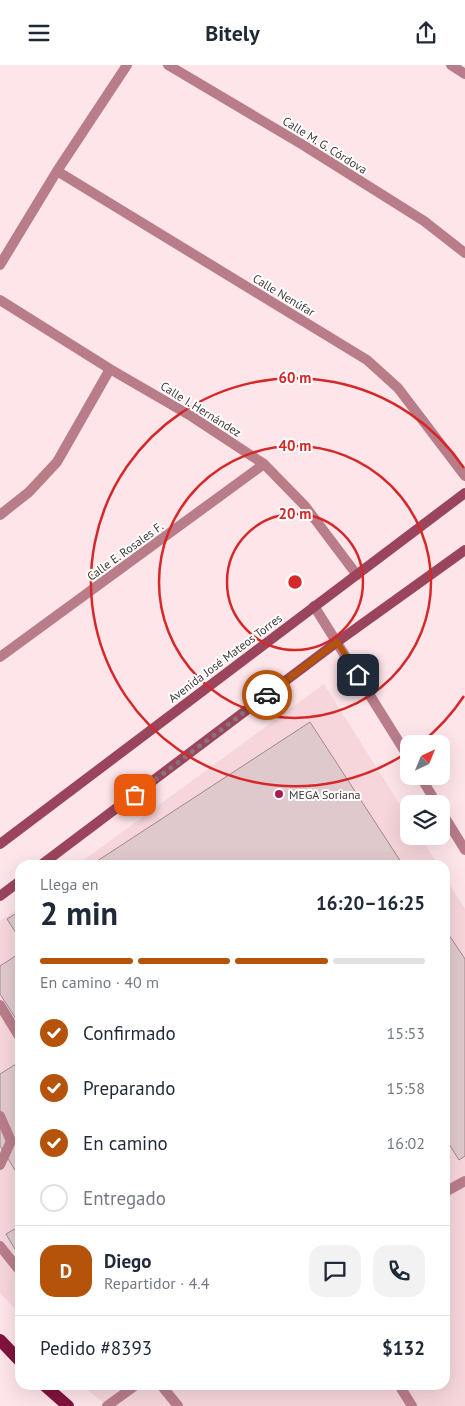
<!DOCTYPE html>
<html lang="es">
<meta charset="utf-8">
<style>
:root{--surface:#fff;--page:#f2f2f3;--text:#1f2937;--muted:#747a83;--line:#e0e1e3;--accent:#b45309}
body{margin:0;font-family:"PT Sans",sans-serif;background:var(--page);color:var(--text);height:100vh;display:flex;flex-direction:column;font-size:19px;white-space:nowrap}
*{box-sizing:border-box;margin:0}
p{font-size:16px;color:var(--muted)}
.icon{flex:none;width:28px;height:28px;fill:none;stroke:currentColor;stroke-width:2;stroke-linecap:round;stroke-linejoin:round}
.map{position:relative;flex:1;overflow:hidden}
.drawer{position:absolute;left:15px;top:795px;width:435px;height:530px;display:flex;flex-direction:column;background:var(--surface);border-radius:15px;box-shadow:0 5px 20px #0002}
.drawer>*{flex:none}
.needle{width:32px;rotate:43deg}
.tools{position:absolute;left:400px;top:670px;display:grid;gap:10px}
.tools a{display:grid;place-items:center;width:50px;height:50px;border-radius:10px;background:var(--surface);box-shadow:0 5px 20px #0002;font-size:25px}
.pin{position:absolute;display:grid;place-items:center;width:42px;height:42px;color:#fff;margin:-21px;border-radius:10px;box-shadow:0 2px 8px #0006}
.courier{position:absolute;display:grid;place-items:center;width:50px;height:50px;margin:-25px;border:4px solid #b45309;border-radius:50%;background:#fff;color:#222;box-shadow:0 1px 6px #0007}
.headline em{font-style:normal;font-weight:800}
.headline div{display:flex;flex-direction:column-reverse}
.headline{display:flex;align-items:center;justify-content:space-between;height:85px;padding:0 25px}
h1{font-size:32px;font-weight:800;line-height:38px}
.bar{display:grid;grid-template-columns:repeat(4,1fr);gap:8px 5px;align-content:center;height:60px;padding:0 25px}
.bar i{height:6px;border-radius:4px;background:var(--line)}
.bar .active{background:var(--accent)}
.bar p{grid-column:span 4}
.line{display:flex;align-items:center;gap:12px;padding:0 25px;border-top:1px solid var(--line)}
.line div{flex:1}
.round{display:grid;place-items:center;flex:none;width:52px;height:52px;border-radius:15px;background:var(--page)}
ol{padding:0 25px;list-style:none}
li{display:flex;align-items:center;gap:15px;height:55px}
li p{margin-inline-start:auto}
li .icon{padding:5px;border-radius:50%;background:var(--accent);color:#fff;stroke-width:4}
li:last-child{color:var(--muted)}
li i{width:28px;height:28px;border:2px solid var(--line);border-radius:50%}
header{display:flex;justify-content:space-between;align-items:center;height:65px;padding:0 25px;background:var(--surface);font-size:22px;font-weight:800}
.map>svg:first-child{display:block}
.built{fill:#f6d6db}
.building{fill:#e0c9cd;stroke:#9f898d}
.lines{fill:none;stroke-linecap:round;stroke-linejoin:round}
.lane{stroke:#b97d8a;stroke-width:10}
.street{stroke:#b97d8a;stroke-width:10}
.secondary{stroke:#9a455c;stroke-width:10}
.primary{stroke:#80133c;stroke-width:12}
.done{stroke:#847678;stroke-width:5;stroke-dasharray:0 9}
.route{stroke:#b45309;stroke-width:6}
.ring{fill:none;stroke:#d62828;stroke-width:2.5}
.poi-dot{fill:#ab1a52;stroke:#fff;stroke-width:2}
.labels{text-anchor:middle;dominant-baseline:central;stroke-width:4;stroke-linejoin:round;paint-order:stroke}
.street-label{font-size:12px;fill:#433a3b;stroke:#fff}
.poi-label{font-size:12px;fill:#433a3b;stroke:#fff;text-anchor:start}
.centre{fill:#d62828;stroke:#fff;stroke-width:2.5}
.ring-label{font-size:15px;text-anchor:middle;font-weight:bold;fill:#d62828;stroke:#fff;stroke-width:4;stroke-linejoin:round;paint-order:stroke}
</style>
<header><svg class="icon" aria-label="menu" viewBox="0 0 24 24"><path d="M4 6h16M4 12h16M4 18h16"/></svg>Bitely<svg class="icon" aria-label="share" viewBox="0 0 24 24"><path d="M12 15V3M7 8l5-5 5 5M5 13v7h14v-7"/></svg></header>
<div class="map">
<svg width="465" height="1341" viewBox="0 0 465 1341">
<rect width="100%" height="100%" fill="#fee5ea"/>
<path class="built" d="M324,619L409,754V771H420L438,800H77Z
M445,812L465,844V1341H107L82,1320H445Z
M20,842V1249L0,1228V856Z"/>
<path class="building" d="M310,657L403,800H91Z
M20,846V874L7,854Z
M445,864L465,894V1091L459,1095L449,1079L445,1082Z
M20,888V960L0,929V901Z
M16,999L20,1005V1113L0,1081V1009Z
M20,1161V1190L19,1191L6,1169Z"/>
<g class="lines">
<path class="lane" d="M0,940L20,973
M0,1051L11,1076L0,1100
M445,1127L465,1116
M0,1181L20,1206
M161,1320L178,1341
M399,1320L412,1341
M107,1341L136,1320"/>
<path class="street" d="M168,0L303,80L424,156L465,188
M451,0L465,9
M57,106L367,295L398,323L465,411
M0,200L57,106L127,0
M0,235L110,304L191,351L264,399L305,441L357,510
M0,450L29,427L57,397L110,304
M314,541L409,693
M0,592L264,399
M420,711L437,739
M441,746L465,785"/>
<path class="secondary" d="M0,779L465,428
M41,800L337,577L465,485
M0,831L20,816"/>
<path class="primary" d="M0,1275L20,1296
M44,1320L68,1341"/>
</g>
<g class="lines">
<path class="done" d="M135,730L267,630"/>
<path class="route" d="M267,630L337,577L358,610"/>
</g>
<g class="ring">
<circle cx="295" cy="517" r="68"/>
<circle cx="295" cy="517" r="136"/>
<path d="M464 631A204 204 0 0 1 421 678M408 687A204 204 0 1 1 464 403"/>
</g>
<circle class="poi-dot" cx="279" cy="729" r="5"/>
<g class="labels">
<g class="street-label">
<text transform="translate(325 80) rotate(32)">Calle M. G. Córdova</text>
<text transform="translate(284 230) rotate(31)">Calle Nenúfar</text>
<text transform="translate(201 344) rotate(32)">Calle I. Hernández</text>
<text transform="translate(125 486) rotate(-36)">Calle E. Rosales F.</text>
<text transform="translate(225 593) rotate(-37)">Avenida José Mateos Torres</text>
</g>
<g class="poi-label">
<text x="289" y="729">MEGA Soriana</text>
</g>
</g>
<circle cx="295" cy="517" r="8" class="centre"/>
<g class="ring-label">
<text x="295" y="318">60 m</text>
<text x="295" y="386">40 m</text>
<text x="295" y="454">20 m</text>
</g>
</svg>
<div class="tools">
<a><svg class="needle" viewBox="-14 -14 28 28"><path d="M0-13l5 13h-10z" fill="#e53935"/><path d="M0 13l5-13h-10z" fill="#747a83"/></svg></a>
<a><svg class="icon" aria-label="layers" viewBox="0 0 24 24"><path d="M12 4l9 5-9 5-9-5zM3 14l9 5 9-5"/></svg></a>
</div>
<div class="pin" style="left:135px;top:730px;background:#ea580c"><svg class="icon" aria-label="bag" viewBox="0 0 24 24"><path d="M5 8h14l-1 12H6zM9 8a3 3 0 0 1 6 0"/></svg></div>
<div class="pin" style="left:358px;top:610px;background:#1f2937"><svg class="icon" aria-label="home" viewBox="0 0 24 24"><path d="M3 11l9-7 9 7M6 9v11h12V9"/></svg></div>
<div class="courier" style="left:267px;top:630px"><svg class="icon" aria-label="car" viewBox="0 0 24 24"><path d="M5 17H2v-5l4-1 3-4h7l3 4 3 1v5h-3M9 17h6M6 11h13"/><circle cx="7" cy="17" r="2"/><circle cx="17" cy="17" r="2"/></svg></div>
<section class="drawer">
<div class="headline"><div><h1>2 min</h1><p>Llega en</p></div><em>16:20–16:25</em></div>
<div class="bar"><i class="active"></i><i class="active"></i><i class="active"></i><i></i><p>En camino · 40 m</p></div>
<ol>
<li><svg class="icon" aria-label="check" viewBox="0 0 24 24"><path d="M5 12l5 5 9-10"/></svg>Confirmado<p>15:53</p></li>
<li><svg class="icon" aria-label="check" viewBox="0 0 24 24"><path d="M5 12l5 5 9-10"/></svg>Preparando<p>15:58</p></li>
<li><svg class="icon" aria-label="check" viewBox="0 0 24 24"><path d="M5 12l5 5 9-10"/></svg>En camino<p>16:02</p></li>
<li><i></i>Entregado</li>
</ol>
<div class="line" style="height:90px"><b class="round" style="background:var(--accent);color:#fff">D</b><div><b>Diego</b><p>Repartidor · 4.4</p></div><a class="round"><svg class="icon" aria-label="chat" viewBox="0 0 24 24"><path d="M4 5h16v11H9l-5 4z"/></svg></a><a class="round"><svg class="icon" aria-label="phone" viewBox="0 0 24 24"><path d="M5 4h4l2 5-3 2q2 4 5 5l2-3 5 2v4C11 20 4 13 5 4z"/></svg></a></div>
<div class="line" style="height:65px"><div>Pedido #8393</div><b>$132</b></div>
</section>
</div>
